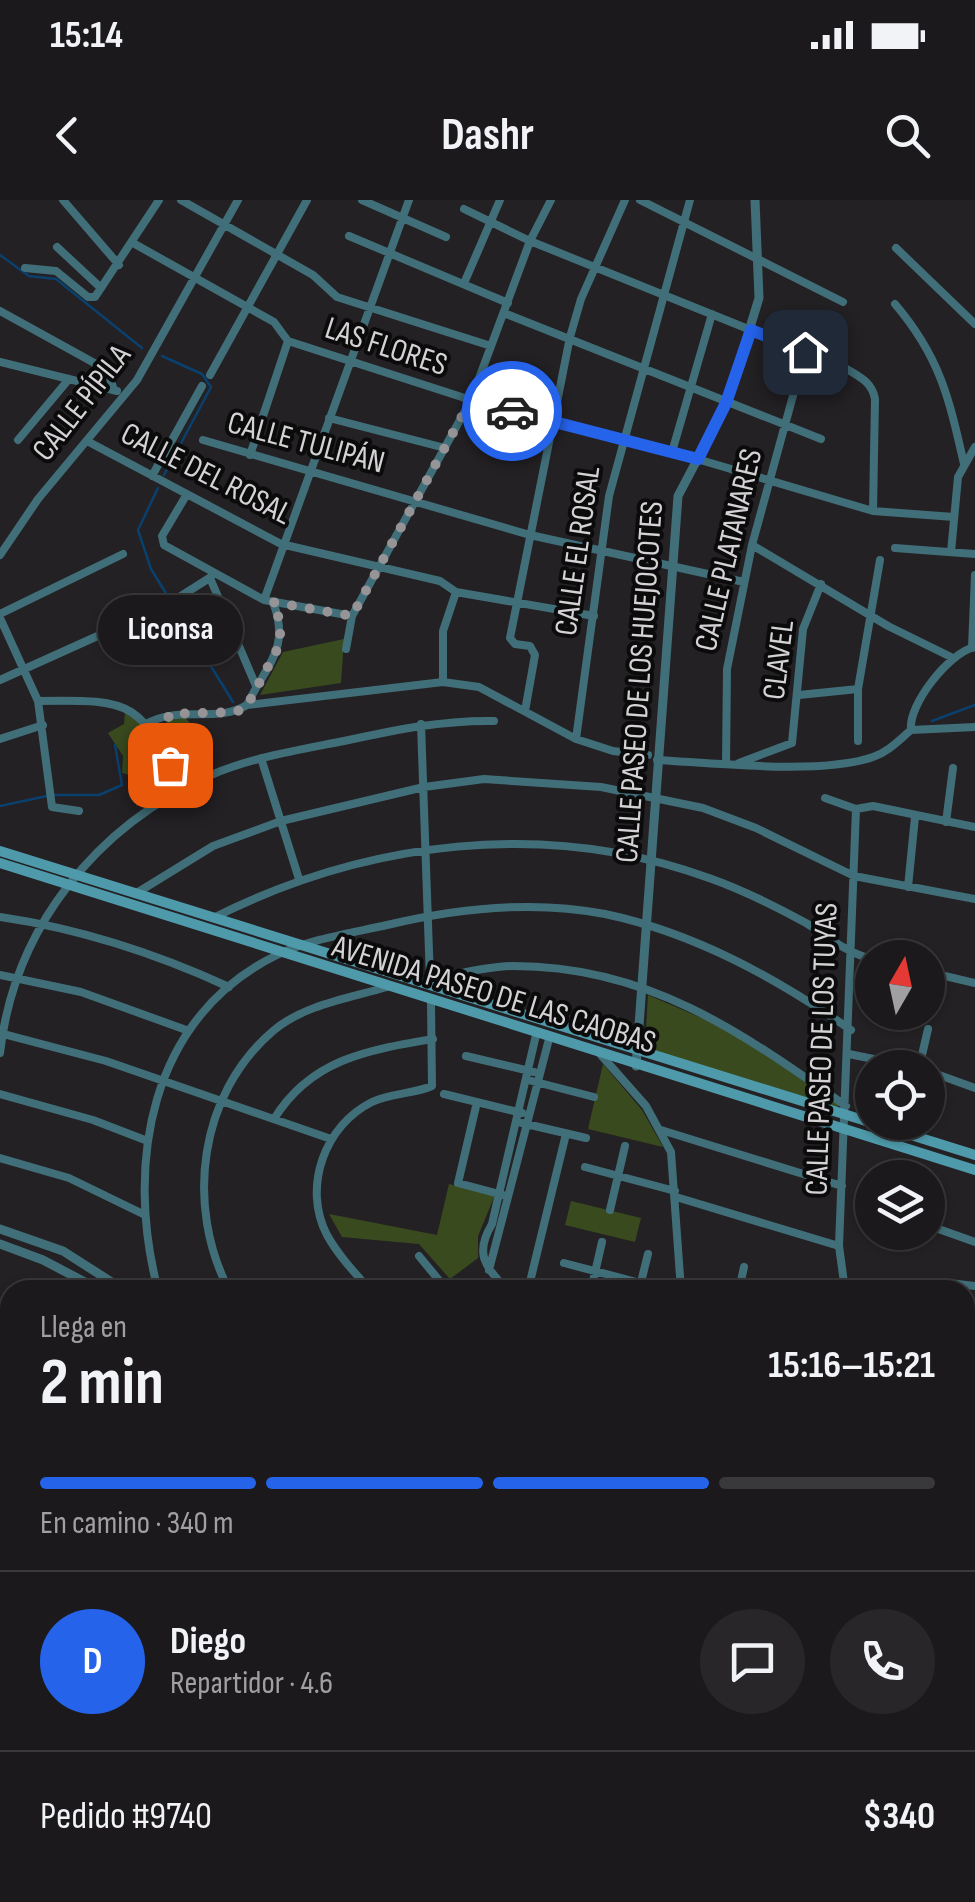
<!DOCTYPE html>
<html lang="es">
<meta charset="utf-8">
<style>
:root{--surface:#1b191b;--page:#282628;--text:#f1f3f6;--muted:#a0a0a3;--line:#39383a;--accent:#2563eb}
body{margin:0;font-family:"Sofia Sans Condensed",sans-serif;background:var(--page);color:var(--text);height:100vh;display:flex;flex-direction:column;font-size:38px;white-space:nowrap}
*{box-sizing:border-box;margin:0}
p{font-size:32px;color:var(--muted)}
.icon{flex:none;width:55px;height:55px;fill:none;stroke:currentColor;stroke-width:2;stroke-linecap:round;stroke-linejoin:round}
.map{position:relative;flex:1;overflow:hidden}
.details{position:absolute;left:0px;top:1080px;width:975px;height:622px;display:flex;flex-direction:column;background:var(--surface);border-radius:30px 30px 0 0;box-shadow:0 2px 8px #0004,0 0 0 2px var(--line)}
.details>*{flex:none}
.needle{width:65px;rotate:9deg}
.tools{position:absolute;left:855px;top:740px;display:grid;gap:20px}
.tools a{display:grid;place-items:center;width:90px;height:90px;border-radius:50%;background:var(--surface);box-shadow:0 2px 8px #0004,0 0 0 2px var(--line);font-size:50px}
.pin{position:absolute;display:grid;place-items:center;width:85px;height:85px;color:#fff;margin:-42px;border-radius:20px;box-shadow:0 5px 15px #0006}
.courier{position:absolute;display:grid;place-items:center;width:100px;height:100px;margin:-50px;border:8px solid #2563eb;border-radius:50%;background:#fff;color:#222;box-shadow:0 2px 12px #0007}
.bubble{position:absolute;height:70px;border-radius:35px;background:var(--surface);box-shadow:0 2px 8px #0004,0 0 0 2px var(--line);font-size:32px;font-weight:700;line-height:70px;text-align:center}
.overview em{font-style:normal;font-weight:700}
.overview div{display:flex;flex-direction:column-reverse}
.overview{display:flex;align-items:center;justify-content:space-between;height:170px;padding:0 40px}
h1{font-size:65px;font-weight:700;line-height:75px}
.bar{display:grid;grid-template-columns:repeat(4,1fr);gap:15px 10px;align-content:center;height:120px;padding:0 40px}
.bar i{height:12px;border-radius:8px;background:var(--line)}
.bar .current{background:var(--accent)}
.bar p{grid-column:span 4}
.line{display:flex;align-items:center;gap:25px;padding:0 40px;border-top:2px solid var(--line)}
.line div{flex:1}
.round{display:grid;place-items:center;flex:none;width:105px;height:105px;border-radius:52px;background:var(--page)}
.status{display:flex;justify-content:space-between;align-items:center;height:70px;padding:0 50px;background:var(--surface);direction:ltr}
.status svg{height:28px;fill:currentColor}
header{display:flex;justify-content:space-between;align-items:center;height:130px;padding:0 40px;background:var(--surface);font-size:45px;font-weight:700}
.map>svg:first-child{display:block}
.green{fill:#394b1e}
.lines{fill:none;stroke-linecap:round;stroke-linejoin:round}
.stream{stroke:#0a406d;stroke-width:2.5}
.minor{stroke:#416f79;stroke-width:8}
.tertiary{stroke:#416f79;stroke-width:9}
.secondary{stroke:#4e9aab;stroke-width:10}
.done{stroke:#969496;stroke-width:10;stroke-dasharray:0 18}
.route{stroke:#2563eb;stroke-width:12}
.labels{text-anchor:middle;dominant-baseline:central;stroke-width:8;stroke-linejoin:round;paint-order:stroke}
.street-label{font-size:32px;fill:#d4d2d4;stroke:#0c0b0c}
</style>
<div class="status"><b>15:14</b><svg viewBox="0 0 49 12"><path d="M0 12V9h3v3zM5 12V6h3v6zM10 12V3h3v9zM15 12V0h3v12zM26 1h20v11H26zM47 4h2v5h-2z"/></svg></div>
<header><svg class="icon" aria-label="back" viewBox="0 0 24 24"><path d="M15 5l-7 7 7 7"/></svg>Dashr<svg class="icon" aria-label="search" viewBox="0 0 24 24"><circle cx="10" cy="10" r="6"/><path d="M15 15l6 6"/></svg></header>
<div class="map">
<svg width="975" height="1702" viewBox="0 0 975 1702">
<rect width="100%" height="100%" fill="#242124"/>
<path class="green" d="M344,439L341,483L260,495L283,452Z
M125,513L137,520L167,584L137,606L131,595L137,577L122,573L123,556L108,533L124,524Z
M182,513L197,532L211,566L186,578L180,576L163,541L166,523Z
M648,795L741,835L838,903V909L645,848Z
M603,864L642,910L663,947L588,929Z
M449,984L495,995L478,1036V1058L450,1079L419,1044L342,1037L329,1014L437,1035Z
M571,1001L641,1018L635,1042L565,1025Z"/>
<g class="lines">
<path class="stream" d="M0,55L29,76L56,79L142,148
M162,156L202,174L211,187L164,275
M158,288L138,330L151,369L233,502
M932,521L975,505
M55,595H99L122,585L115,545
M0,606L47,596"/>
<path class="minor" d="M63,0L119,65
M181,0L313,75L337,97L491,146
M362,0L446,37
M640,0L843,102
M464,9L530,41L845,168C860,177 872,182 875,199L873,311
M349,36L508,103
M133,43L274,122L288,141
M57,47L101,88
M896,48L975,124
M25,68L56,71L88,97H95L159,0
M465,81L500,0
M895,104C940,157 949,198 964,264
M0,111L107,170L114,190
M504,113L821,239
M288,141L471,200L697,259L873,311L954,317
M0,162L117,191
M210,175L307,0
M329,218L445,248
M18,240L69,179
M203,240L530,335L744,382
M87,241L281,344L440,381L456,392L594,416
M672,252L712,114
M250,255L288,141
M152,276L202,186
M187,294L162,336L164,345L264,400L352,416
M752,345L888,426L951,457
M895,348L975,354
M951,352L958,277L975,247
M0,355L38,299L137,180L238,0
M210,378L256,486
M181,396L211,377
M264,400L409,0
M0,414L123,354
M0,418L38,501L52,607L79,611
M972,448L975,375
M346,449L352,416L471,200L530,41L551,0
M0,480L153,411
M443,482V431L456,392
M799,495L858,489
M38,501C137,499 140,503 183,591
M247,505C266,465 291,449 273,402
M525,511L535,455L530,446L515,444L510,438L570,137L581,99L625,0
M143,523L175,595
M421,524L430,780
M144,525C179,504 216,524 247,505L443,482L479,487L576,539L613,551L648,555
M911,530C908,504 950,452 975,447
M911,530L975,527
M0,539L43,525
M576,539L609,296L690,0
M858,541V489L880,360
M261,558L299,679
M657,560C713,563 822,575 873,557C888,552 899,540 911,530
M739,563L792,543L803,429L821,384
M726,564L727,469L752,345L805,152
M825,598L856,609
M856,609L873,606L975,627
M946,622L953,568
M908,687L915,617
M135,694L213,646L281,621L424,587L484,579L601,587L703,608L756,628L854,676L975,699
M0,717C82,729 155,753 229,787
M213,718C366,641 546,618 709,678C743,690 775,706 806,723C829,737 846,753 872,759
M928,772L975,783
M0,775L81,792L189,831
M430,779C457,775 486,766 514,766C648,766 741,832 846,906
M0,833L106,861L331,939
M0,853C14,728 96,626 211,575C253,557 299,550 344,541C395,530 442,520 494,521
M849,854L917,868
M601,855L646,906L671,952L681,1090
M466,856L534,872
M919,868L928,829
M928,871L975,888
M532,881L594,897
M0,894L93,920L145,940
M444,894L522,913
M477,902L458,983L503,995
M274,919C311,859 368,850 433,839
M522,923L586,938
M661,930L842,986
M0,958L69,978L143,1014
M585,967L675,991
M676,997L839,1046
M610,1010L625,946
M933,1027L975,1042
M419,1056L447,1090
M564,1063L667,1090
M489,1070L549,839
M938,1088L941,1082L975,1086
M158,1090C125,965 149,817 277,755C310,739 351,733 387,725C458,708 533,700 605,714C695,733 776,778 851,830
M229,1090C185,1006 199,894 273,831C303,805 350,798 387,787
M370,1090C355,1073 338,1055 327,1035C302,987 325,925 372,902C391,893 414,894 432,886L431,802
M507,1090C485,1066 474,1054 492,1024L536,835
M528,1090L566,934
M591,1090L602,1042
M639,1090L648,1054
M739,1090L744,1067
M845,1090L839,1046L856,609
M0,1120L10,1122
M0,1182L10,1183
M965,1217L975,1221
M0,1248L10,1249
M965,1292L975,1295
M0,1311L10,1312
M0,1376L10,1377
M0,1439L10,1440
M965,1462L975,1469
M0,1502L10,1503
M965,1530L975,1535
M0,1553L10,1556
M0,1625L10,1626
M965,1672L975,1652
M0,1682L10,1685
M33,1692L66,1702
M478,1692L534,1702
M736,1692L772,1702
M880,1695L894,1702
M589,1701L592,1692
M778,1702L785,1692
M950,1702L955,1692"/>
<path class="tertiary" d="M636,866L678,296L727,203L759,98L755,0
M0,1029L63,1051L124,1090
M0,1044L43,1060L100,1090
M310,1702L312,1692
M327,1702L329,1692"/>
<path class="secondary" d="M0,651L975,955
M0,663L975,970"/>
</g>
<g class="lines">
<path class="done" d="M170,565L157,539L170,514L236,512L247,506L279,446L281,423L272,402L352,416L471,200L512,211"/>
<path class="route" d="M512,211L698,259L726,203L751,130L805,152"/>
</g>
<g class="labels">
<g class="street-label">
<text transform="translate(386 147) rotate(18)">LAS FLORES</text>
<text transform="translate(82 203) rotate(-52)">CALLE PÍPILA</text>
<text transform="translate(306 243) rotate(15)">CALLE TULIPÁN</text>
<text transform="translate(206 274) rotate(27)">CALLE DEL ROSAL</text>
<text transform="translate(729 350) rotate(-77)">CALLE PLATANARES</text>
<text transform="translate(578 351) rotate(-82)">CALLE EL ROSAL</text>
<text transform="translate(779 460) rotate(-83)">CLAVEL</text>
<text transform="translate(640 482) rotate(-86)">CALLE PASEO DE LOS HUEJOCOTES</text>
<text transform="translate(494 795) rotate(17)">AVENIDA PASEO DE LAS CAOBAS</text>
<text transform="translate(822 849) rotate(-88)">CALLE PASEO DE LOS TUYAS</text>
</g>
</g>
</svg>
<div class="tools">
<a><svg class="needle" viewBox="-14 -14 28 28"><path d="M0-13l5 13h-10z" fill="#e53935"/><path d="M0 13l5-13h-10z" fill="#a0a0a3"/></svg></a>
<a><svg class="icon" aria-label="locate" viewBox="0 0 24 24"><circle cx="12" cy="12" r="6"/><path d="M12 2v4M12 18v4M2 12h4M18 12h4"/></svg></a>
<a><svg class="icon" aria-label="layers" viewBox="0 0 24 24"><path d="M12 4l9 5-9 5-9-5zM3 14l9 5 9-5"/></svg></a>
</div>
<div class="pin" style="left:170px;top:565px;background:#ea580c"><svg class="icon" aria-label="bag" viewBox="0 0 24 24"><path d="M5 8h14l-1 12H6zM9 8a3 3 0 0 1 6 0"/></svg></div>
<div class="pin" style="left:805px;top:152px;background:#1f2937"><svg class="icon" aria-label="home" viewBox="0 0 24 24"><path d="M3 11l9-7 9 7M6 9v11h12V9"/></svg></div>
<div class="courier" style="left:512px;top:211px"><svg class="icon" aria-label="car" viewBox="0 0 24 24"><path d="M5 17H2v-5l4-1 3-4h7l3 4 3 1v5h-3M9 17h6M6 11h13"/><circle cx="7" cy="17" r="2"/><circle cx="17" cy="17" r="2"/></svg></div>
<div class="bubble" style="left:98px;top:395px;width:145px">Liconsa</div>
<section class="details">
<div class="overview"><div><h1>2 min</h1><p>Llega en</p></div><em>15:16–15:21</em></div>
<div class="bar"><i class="current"></i><i class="current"></i><i class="current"></i><i></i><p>En camino · 340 m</p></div>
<div class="line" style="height:180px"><b class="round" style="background:var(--accent);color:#fff">D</b><div><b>Diego</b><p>Repartidor · 4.6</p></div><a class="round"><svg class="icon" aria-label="chat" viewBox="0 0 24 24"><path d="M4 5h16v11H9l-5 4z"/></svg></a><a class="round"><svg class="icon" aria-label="phone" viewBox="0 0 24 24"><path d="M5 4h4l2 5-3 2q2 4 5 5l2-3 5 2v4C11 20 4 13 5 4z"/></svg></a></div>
<div class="line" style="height:130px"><div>Pedido #9740</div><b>$340</b></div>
</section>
</div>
